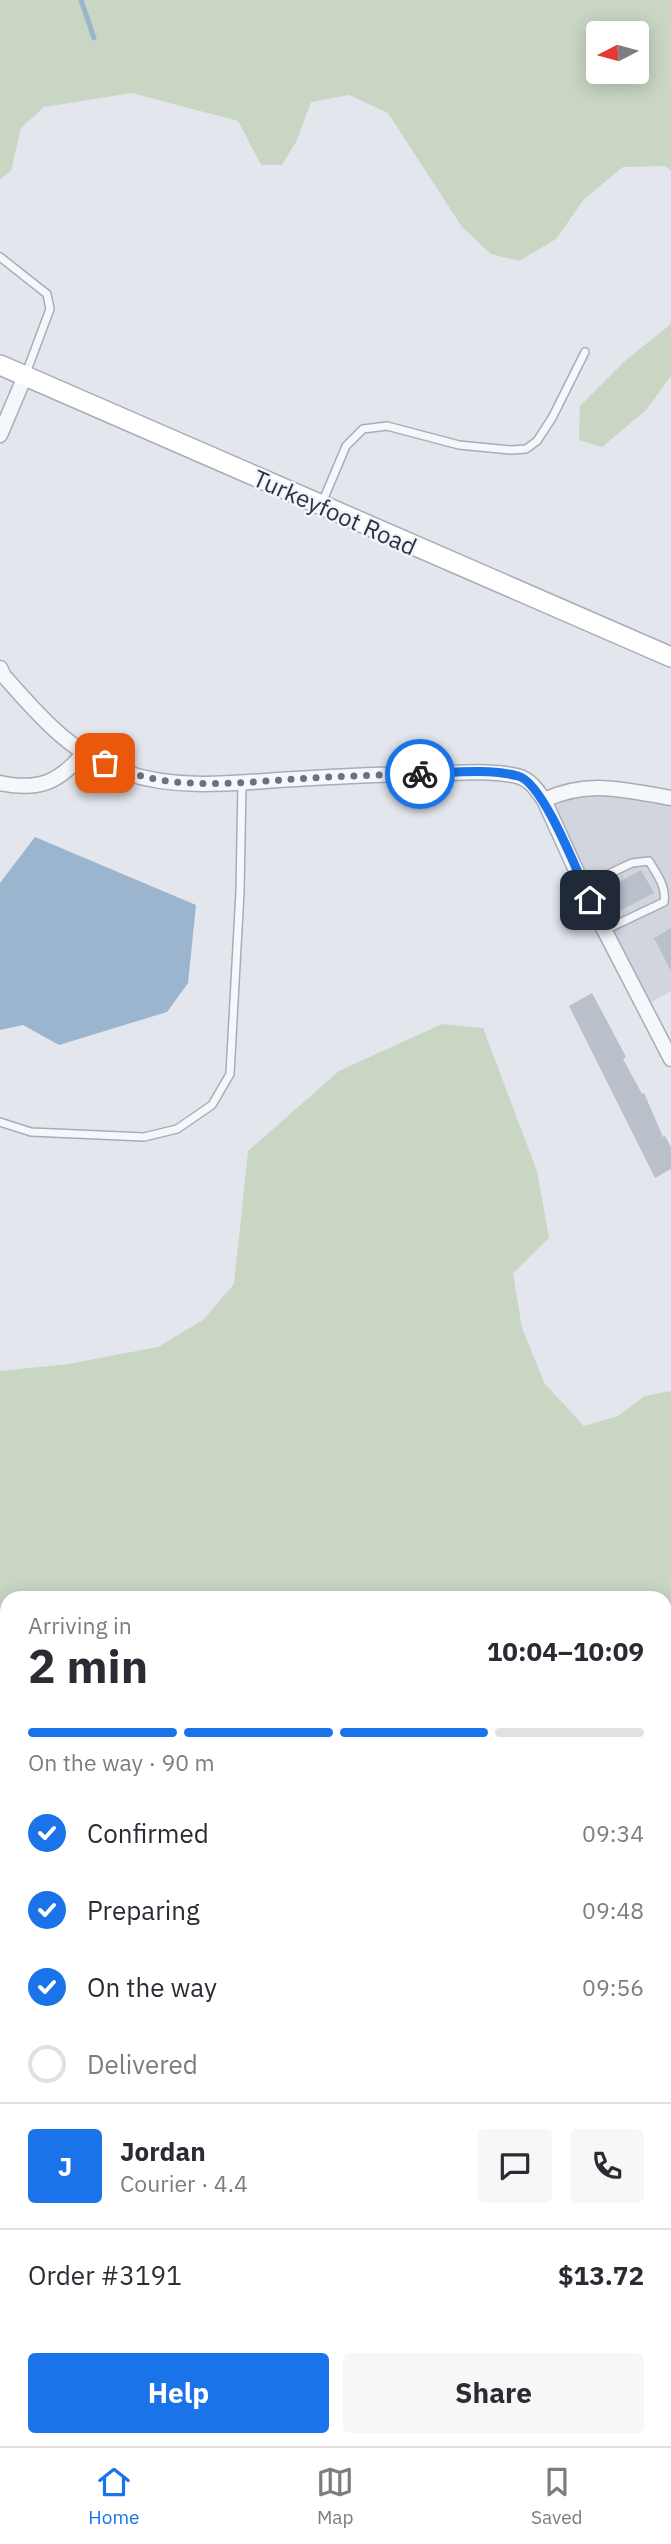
<!DOCTYPE html>
<meta charset="utf-8">
<style>
:root{--surface:#fff;--page:#f7f7f7;--text:#2b2b33;--muted:#7c7c81;--line:#e1e1e2;--accent:#1a73e8}
body{margin:0;font-family:"IBM Plex Sans",sans-serif;background:var(--page);color:var(--text);height:100vh;display:flex;flex-direction:column;font-size:26px;white-space:nowrap}
*{box-sizing:border-box;margin:0}
p{font-size:23px;color:var(--muted)}
.icon{flex:none;width:38px;height:38px;fill:none;stroke:currentColor;stroke-width:2;stroke-linecap:round;stroke-linejoin:round}
.map{position:relative;flex:1;overflow:hidden}
.details{position:absolute;left:0px;top:1591px;width:672px;height:856px;display:flex;flex-direction:column;background:var(--surface);border-radius:21px 21px 0 0;box-shadow:0 4px 18px #0003}
.details>*{flex:none}
.needle{width:46px;rotate:264deg}
.tools{position:absolute;left:586px;top:21px;display:grid;gap:14px}
.tools a{display:grid;place-items:center;width:63px;height:63px;border-radius:7px;background:var(--surface);box-shadow:0 4px 18px #0003;font-size:35px}
.pin{position:absolute;display:grid;place-items:center;width:60px;height:60px;color:#fff;margin:-30px;border-radius:14px;box-shadow:0 4px 10px #0006}
.courier{position:absolute;display:grid;place-items:center;width:70px;height:70px;margin:-35px;border:5px solid #1a73e8;border-radius:50%;background:#fff;color:#222;box-shadow:0 2px 9px #0007}
.headline em{font-style:normal;font-weight:700}
.headline div{display:flex;flex-direction:column-reverse}
.headline{display:flex;align-items:center;justify-content:space-between;height:119px;padding:0 28px}
h1{font-size:46px;font-weight:700;line-height:52px}
.bar{display:grid;grid-template-columns:repeat(4,1fr);gap:10px 7px;align-content:center;height:84px;padding:0 28px}
.bar i{height:9px;border-radius:5px;background:var(--line)}
.bar .current{background:var(--accent)}
.bar p{grid-column:span 4}
.line{display:flex;align-items:center;gap:18px;padding:0 28px;border-top:2px solid var(--line)}
.line div{flex:1}
.round{display:grid;place-items:center;flex:none;width:74px;height:74px;border-radius:7px;background:var(--page)}
ol{padding:0 28px;list-style:none}
li{display:flex;align-items:center;gap:21px;height:77px}
li p{margin-inline-start:auto}
li .icon{padding:7px;border-radius:50%;background:var(--accent);color:#fff;stroke-width:4}
li:last-child{color:var(--muted)}
li i{width:38px;height:38px;border:4px solid var(--line);border-radius:50%}
.cta{display:flex;gap:14px;margin-top:auto;padding:14px 28px}
.cta a{flex:1;height:80px;border-radius:7px;background:var(--accent);color:#fff;font-size:28px;font-weight:700;line-height:80px;text-align:center}
.cta a+a{background:var(--page);color:var(--text)}
.menu{display:flex;justify-content:space-around;align-items:center;height:98px;border-top:2px solid var(--line);background:var(--surface);font-size:19px;color:var(--muted)}
.menu a{display:grid;justify-items:center;gap:4px}
.menu .current{color:var(--accent)}
.map>svg:first-child{display:block}
.built{fill:#d0d5de}
.green{fill:#c8d6c3;fill-rule:evenodd}
.water{fill:#9bb5ce}
.lines{fill:none;stroke-linecap:round;stroke-linejoin:round}
.stream{stroke:#9bb5ce;stroke-width:5}
.building{fill:#b9c0ca}
.lane-casing{stroke:#a7adb7;stroke-width:10}
.street-casing{stroke:#a7adb7;stroke-width:17}
.secondary-casing{stroke:#a7adb7;stroke-width:22}
.lane{stroke:#f6f7fa;stroke-width:7}
.street{stroke:#f6f7fa;stroke-width:14}
.secondary{stroke:#fff;stroke-width:19}
.done{stroke:#6a7280;stroke-width:7;stroke-dasharray:0 12.6}
.route{stroke:#1a73e8;stroke-width:9}
.labels{text-anchor:middle;dominant-baseline:central;stroke-width:5;stroke-linejoin:round;paint-order:stroke}
.street-label{font-size:24px;fill:#293446;stroke:#f3f5f9}
</style>
<div class="map">
<svg width="671" height="2446" viewBox="0 0 671 2446">
<rect width="100%" height="100%" fill="#e3e6ec"/>
<path class="built" d="M564,791L671,798V991L644,1006L544,800Z"/>
<path class="green" d="M0,0H671V171L665,166L623,167L584,199L556,239L519,261L491,254L462,227L388,113L349,95L311,102L296,142L282,165H261L238,121L132,93L44,107L21,128L11,171L0,179ZM598,33H637V72H598Z
M671,324V376L646,410L602,447L579,440L580,406L626,360Z
M442,1024L483,1028L537,1171L549,1238L513,1273L522,1328L545,1384L584,1426L618,1416L645,1396L671,1391V1750L665,1748V1598H7V1871L0,1875V1371L68,1364L158,1347L203,1320L234,1284L248,1151L339,1071Z"/>
<path class="water" d="M35,837L196,905L188,983L167,1012L59,1045L23,1025L0,1030V883Z"/>
<g class="lines">
<path class="stream" d="M81,0L94,38"/>
</g>
<path class="building" d="M641,870L654,893L619,911L607,888Z
M671,928V971L654,938Z
M592,993L626,1057L623,1059L642,1094L644,1093L663,1137L665,1136L671,1147V1169L655,1178L569,1006Z"/>
<g class="lines">
<defs>
<path id="lane" d="M0,257L47,294L50,309L25,376
M322,503L346,446L363,429L387,426L459,445L511,450L526,449L537,441L552,418L585,352
M583,886L632,863L649,861C656,873 667,887 664,902L605,930
M0,1122L31,1132L144,1137L177,1129L212,1105L230,1074L240,892L242,783
M0,2404L7,2402"/>
<path id="street" d="M0,435L25,376
M0,668L4,676C40,717 73,756 127,773C180,791 240,782 295,779C343,776 390,774 438,773C464,773 492,770 517,776C530,779 537,790 544,800L596,914L671,1059
M0,783C39,791 58,783 84,753
M544,800C589,779 624,790 671,798
M665,1921L670,1942L665,1962
M665,2326L671,2322
M665,2378L671,2385
M282,2440L284,2446
M486,2440L490,2446
M217,2446L237,2440"/>
<path id="secondary" d="M0,365L671,657"/>
</defs>
<use href="#lane" class="lane-casing"/>
<use href="#street" class="street-casing"/>
<use href="#secondary" class="secondary-casing"/>
<use href="#lane" class="lane"/>
<use href="#street" class="street"/>
<use href="#secondary" class="secondary"/>
</g>
<g class="lines">
<path class="done" d="M105,763C165,792 232,783 296,779C337,776 379,775 420,774"/>
<path class="route" d="M420,774C451,773 487,768 518,776C543,782 578,874 590,900"/>
</g>
<g class="labels">
<g class="street-label">
<text transform="translate(335 512) rotate(24)">Turkeyfoot Road</text>
</g>
</g>
</svg>
<div class="tools">
<a><svg class="needle" viewBox="-14 -14 28 28"><path d="M0-13l5 13h-10z" fill="#e53935"/><path d="M0 13l5-13h-10z" fill="#7c7c81"/></svg></a>
</div>
<div class="pin" style="left:105px;top:763px;background:#ea580c"><svg class="icon" aria-label="bag" viewBox="0 0 24 24"><path d="M5 8h14l-1 12H6zM9 8a3 3 0 0 1 6 0"/></svg></div>
<div class="pin" style="left:590px;top:900px;background:#1f2937"><svg class="icon" aria-label="home" viewBox="0 0 24 24"><path d="M3 11l9-7 9 7M6 9v11h12V9"/></svg></div>
<div class="courier" style="left:420px;top:774px"><svg class="icon" aria-label="bike" viewBox="0 0 24 24"><circle cx="6" cy="16" r="4"/><circle cx="18" cy="16" r="4"/><path d="M6 16l4-8h5l3 8M10 8l3 8H6M13 5h3"/></svg></div>
<section class="details">
<div class="headline"><div><h1>2 min</h1><p>Arriving in</p></div><em>10:04–10:09</em></div>
<div class="bar"><i class="current"></i><i class="current"></i><i class="current"></i><i></i><p>On the way · 90 m</p></div>
<ol>
<li><svg class="icon" aria-label="check" viewBox="0 0 24 24"><path d="M5 12l5 5 9-10"/></svg>Confirmed<p>09:34</p></li>
<li><svg class="icon" aria-label="check" viewBox="0 0 24 24"><path d="M5 12l5 5 9-10"/></svg>Preparing<p>09:48</p></li>
<li><svg class="icon" aria-label="check" viewBox="0 0 24 24"><path d="M5 12l5 5 9-10"/></svg>On the way<p>09:56</p></li>
<li><i></i>Delivered</li>
</ol>
<div class="line" style="height:126px"><b class="round" style="background:var(--accent);color:#fff">J</b><div><b>Jordan</b><p>Courier · 4.4</p></div><a class="round"><svg class="icon" aria-label="chat" viewBox="0 0 24 24"><path d="M4 5h16v11H9l-5 4z"/></svg></a><a class="round"><svg class="icon" aria-label="phone" viewBox="0 0 24 24"><path d="M5 4h4l2 5-3 2q2 4 5 5l2-3 5 2v4C11 20 4 13 5 4z"/></svg></a></div>
<div class="line" style="height:91px"><div>Order #3191</div><b>$13.72</b></div>
<div class="cta"><a>Help</a><a>Share</a></div>
</section>
</div>
<nav class="menu">
<a class="current"><svg class="icon" aria-label="home" viewBox="0 0 24 24"><path d="M3 11l9-7 9 7M6 9v11h12V9"/></svg>Home</a>
<a><svg class="icon" aria-label="map" viewBox="0 0 24 24"><path d="M3 6l6-2 6 2 6-2v14l-6 2-6-2-6 2zM9 4v14M15 6v14"/></svg>Map</a>
<a><svg class="icon" aria-label="saved" viewBox="0 0 24 24"><path d="M7 4h10v16l-5-4-5 4z"/></svg>Saved</a>
</nav>
